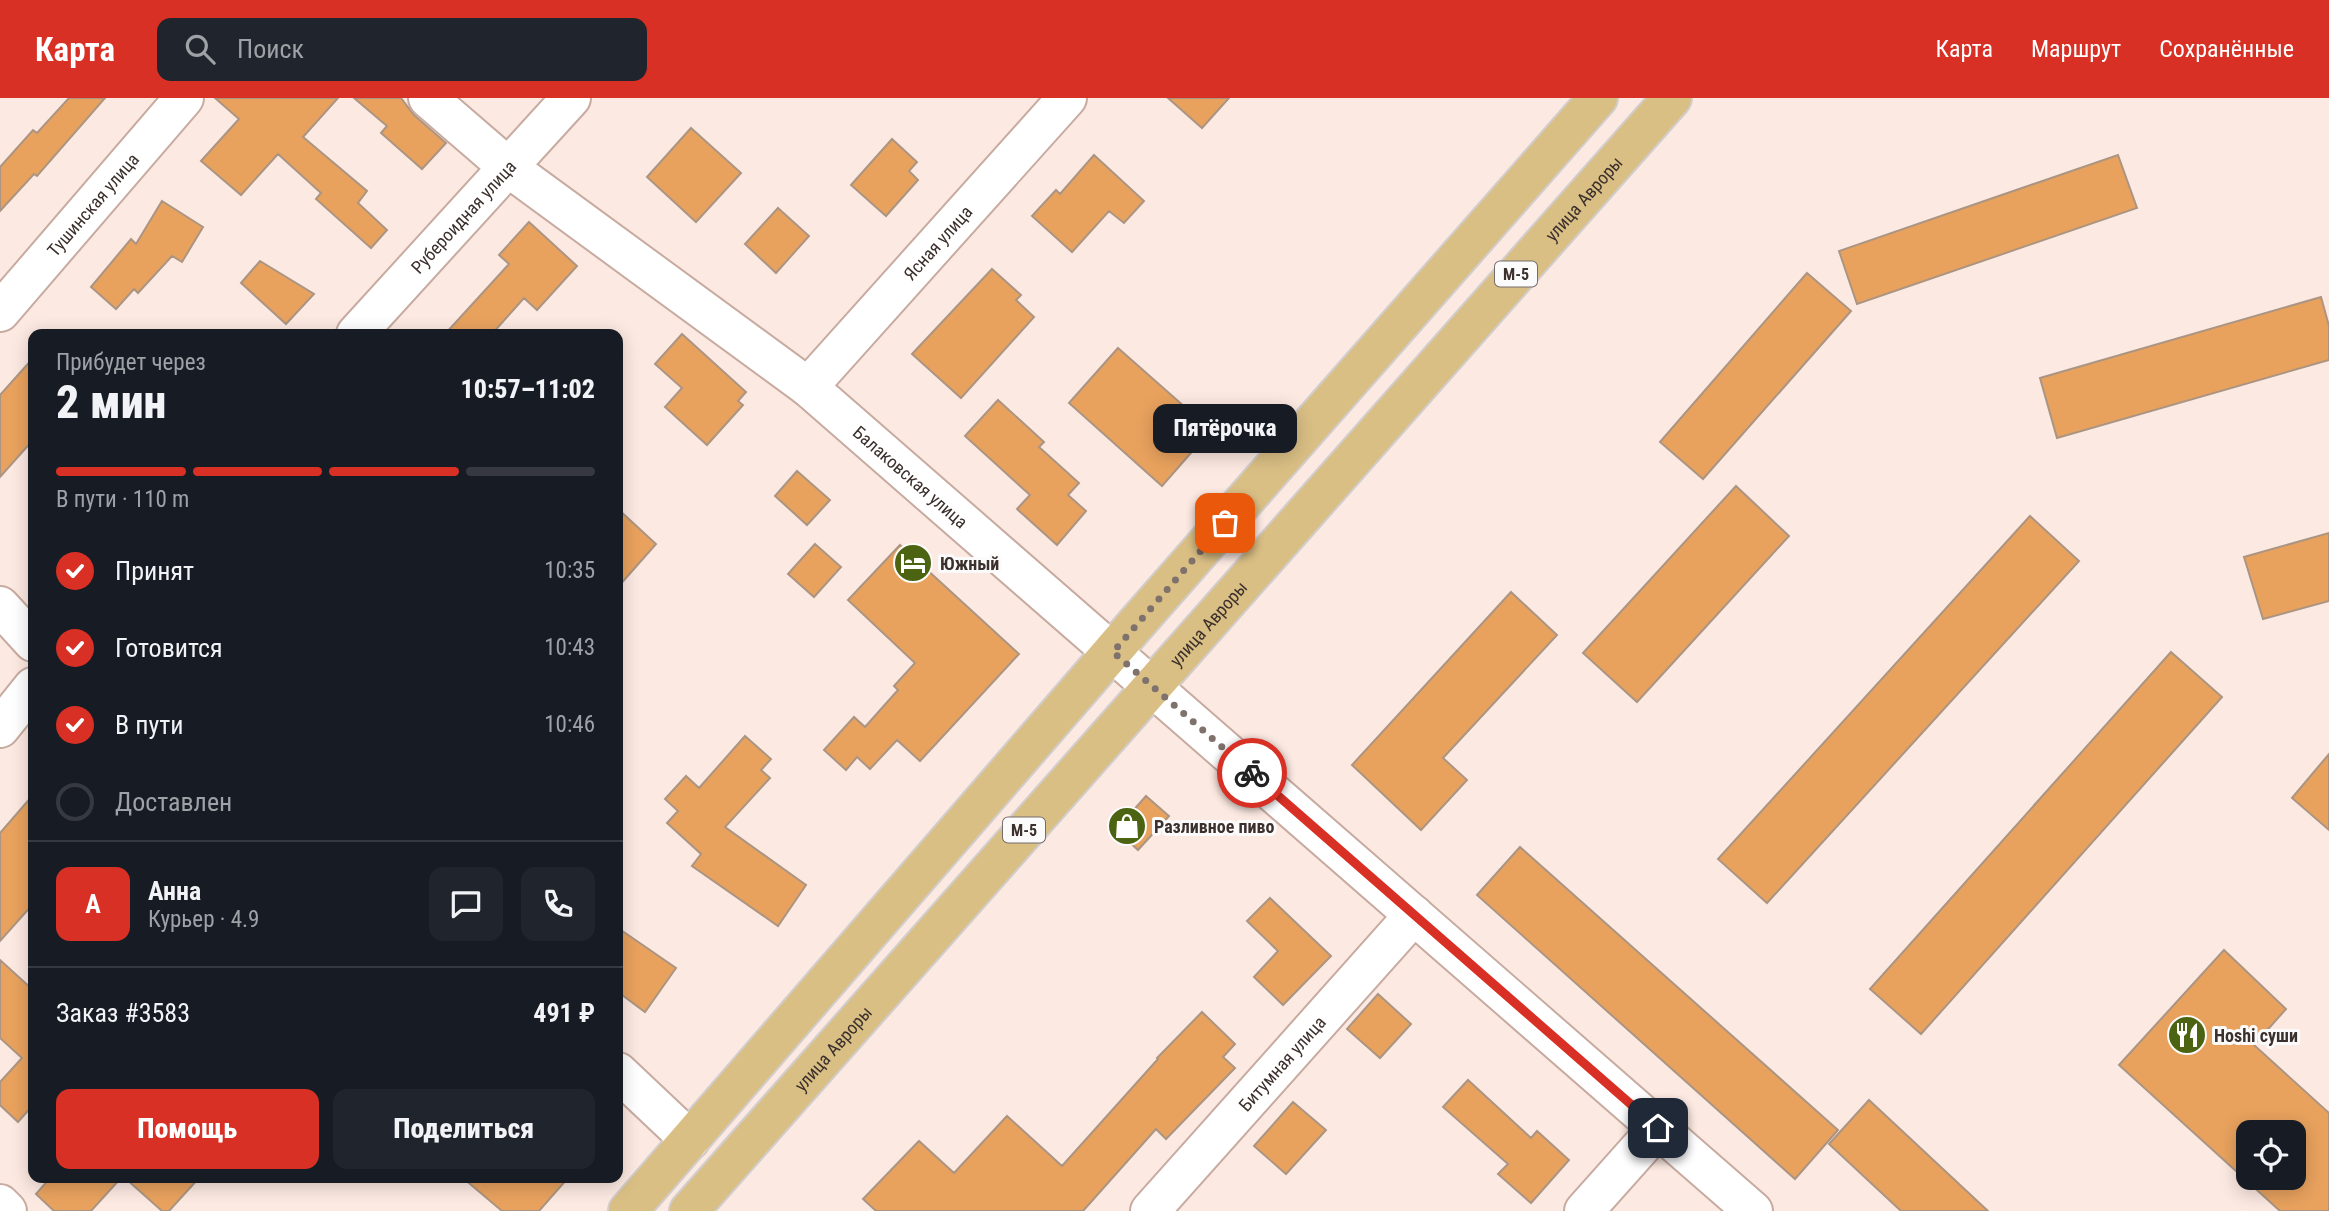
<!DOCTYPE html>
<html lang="ru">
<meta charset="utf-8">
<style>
:root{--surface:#171b24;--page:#20242c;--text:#f1f3f6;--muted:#9ea1a6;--line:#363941;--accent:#d93025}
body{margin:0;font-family:"Roboto Condensed",sans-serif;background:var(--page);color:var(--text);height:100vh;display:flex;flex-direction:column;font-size:26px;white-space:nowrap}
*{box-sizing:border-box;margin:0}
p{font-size:23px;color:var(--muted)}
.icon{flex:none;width:38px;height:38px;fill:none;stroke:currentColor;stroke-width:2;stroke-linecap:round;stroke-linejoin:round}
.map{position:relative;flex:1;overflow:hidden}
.sheet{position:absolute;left:28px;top:231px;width:595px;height:854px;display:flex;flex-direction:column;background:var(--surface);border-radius:14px;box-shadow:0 4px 18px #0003}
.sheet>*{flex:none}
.buttons{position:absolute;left:2236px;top:1022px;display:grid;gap:14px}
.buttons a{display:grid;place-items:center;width:70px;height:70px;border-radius:14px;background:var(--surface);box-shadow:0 4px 18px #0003;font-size:35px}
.pin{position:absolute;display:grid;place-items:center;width:60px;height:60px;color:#fff;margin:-30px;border-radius:14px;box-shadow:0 4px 10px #0006}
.courier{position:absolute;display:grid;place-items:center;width:70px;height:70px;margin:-35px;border:5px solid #d93025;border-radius:50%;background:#fff;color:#222;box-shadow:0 2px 9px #0007}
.bubble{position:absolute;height:49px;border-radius:14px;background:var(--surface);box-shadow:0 4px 18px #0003;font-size:23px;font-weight:800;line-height:49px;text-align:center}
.summary em{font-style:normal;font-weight:800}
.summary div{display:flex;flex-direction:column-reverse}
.summary{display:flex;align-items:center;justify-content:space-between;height:119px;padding:0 28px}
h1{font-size:46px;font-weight:800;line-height:52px}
.bar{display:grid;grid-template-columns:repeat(4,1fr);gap:10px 7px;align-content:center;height:84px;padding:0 28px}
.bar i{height:9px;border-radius:5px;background:var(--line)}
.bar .active{background:var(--accent)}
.bar p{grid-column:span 4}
.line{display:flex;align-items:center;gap:18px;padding:0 28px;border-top:2px solid var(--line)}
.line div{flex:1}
.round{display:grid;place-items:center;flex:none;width:74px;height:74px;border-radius:14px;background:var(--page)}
ol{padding:0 28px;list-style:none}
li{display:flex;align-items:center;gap:21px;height:77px}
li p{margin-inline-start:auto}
li .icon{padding:7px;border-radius:50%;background:var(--accent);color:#fff;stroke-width:4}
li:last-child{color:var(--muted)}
li i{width:38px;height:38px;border:4px solid var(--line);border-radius:50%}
.button{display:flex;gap:14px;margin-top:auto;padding:14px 28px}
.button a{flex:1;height:80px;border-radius:14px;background:var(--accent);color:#fff;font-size:28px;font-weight:800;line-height:80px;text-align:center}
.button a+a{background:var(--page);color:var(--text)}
header{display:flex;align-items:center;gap:42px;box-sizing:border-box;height:98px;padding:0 35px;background:var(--accent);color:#fff}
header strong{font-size:33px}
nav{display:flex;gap:38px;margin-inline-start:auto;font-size:24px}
.search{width:490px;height:63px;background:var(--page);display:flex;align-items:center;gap:18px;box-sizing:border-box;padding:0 24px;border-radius:14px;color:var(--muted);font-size:26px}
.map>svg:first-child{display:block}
.building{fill:#e9a25e;stroke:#ab9582;stroke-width:2;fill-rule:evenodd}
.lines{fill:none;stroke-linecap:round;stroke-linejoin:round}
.street-casing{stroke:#c8aba0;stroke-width:42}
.primary-casing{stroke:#d0cdcc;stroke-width:42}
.street{stroke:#fff;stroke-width:38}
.primary{stroke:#dabf85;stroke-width:38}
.done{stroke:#7f716c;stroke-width:7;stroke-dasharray:0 12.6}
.route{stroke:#d93025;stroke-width:9}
.labels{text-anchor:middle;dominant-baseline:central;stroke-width:6;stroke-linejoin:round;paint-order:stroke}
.shield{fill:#fbfbfb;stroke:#756d6a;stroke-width:2}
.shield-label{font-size:16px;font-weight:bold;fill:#3c302c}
.street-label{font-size:18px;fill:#3c302c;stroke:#fbfbfb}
.poi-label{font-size:18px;font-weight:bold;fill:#3c302c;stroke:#fbfbfb;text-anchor:start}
</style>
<header>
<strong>Карта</strong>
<div class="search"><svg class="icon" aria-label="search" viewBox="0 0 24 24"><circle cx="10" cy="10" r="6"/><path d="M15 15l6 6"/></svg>Поиск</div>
<nav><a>Карта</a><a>Маршрут</a><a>Сохранённые</a></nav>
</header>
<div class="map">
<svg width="2329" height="1113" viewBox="0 0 2329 1113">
<rect width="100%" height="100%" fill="#fce9e2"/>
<path class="building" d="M69,0H105L37,78L34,76L0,113V69L33,32L37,35Z
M215,0H338L303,39L367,93L358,105L387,132L371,150L316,101L321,95L278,56L241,97L201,63L239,21Z
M354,0H401L414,17L446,45L422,71L381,35L387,28Z
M1168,0H1229L1202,30Z
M691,30L741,75L696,124L647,79Z
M892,41L917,64L909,73L918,82L886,118L851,87Z
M1094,57L1144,103L1124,125L1109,113L1072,154L1032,118L1056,92L1060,96Z
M2118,57L2137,110L1857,206L1839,153Z
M162,103L203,129L182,164L172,158L138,195L134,191L116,211L91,189L131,141L136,146Z
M778,110L809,138L776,175L745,146Z
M529,124L577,168L537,212L524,200L492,236H445L509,166L499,157Z
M260,163L314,196L286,226L241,185Z
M992,171L1021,197L1016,202L1034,219L961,300L912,256Z
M1807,175L1851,213L1703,381L1660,344Z
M2321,199L2329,228V262L2057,340L2040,280Z
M682,236L746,294L738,303L743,307L707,347L665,309L682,290L655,266Z
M1118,250L1211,332L1162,388L1069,305Z
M33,260V342L0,379V297Z
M998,302L1044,344L1039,349L1079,385L1068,397L1086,413L1057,447L1017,411L1030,397L965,338Z
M797,373L830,402L807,427L775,398Z
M1736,388L1789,438L1637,604L1583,555Z
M618,411L656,446L618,489Z
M2030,418L2079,463L1767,805L1718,761Z
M2329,435V503L2263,521L2244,459Z
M815,446L841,469L814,499L788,476Z
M900,447L1019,556L920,663L897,642L870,671L857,659L846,672L824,652L854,619L865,629L898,592L894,588L915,565L848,502Z
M1511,494L1557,537L1443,660L1467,682L1421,732L1352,667Z
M2171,554L2222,599L1921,936L1870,891Z
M745,638L771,661L761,672L770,680L725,729L806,787L778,828L692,768L701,756L667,725L678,713L665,701L686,678L699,690Z
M2329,656V732L2292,700Z
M33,697V806L0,843V735Z
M1146,698L1169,718L1138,752L1116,732Z
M1520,749L1838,1032L1795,1081L1477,797Z
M1270,800L1331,858L1283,907L1254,879L1278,853L1247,823Z
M618,830L676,870L645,914L618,894Z
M2224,852L2286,911L2254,947L2329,1015V1113H2280L2119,967ZM2249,1034H2294V1080H2249Z
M0,862L33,892V1007L18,1024L0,1007V984L22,960L0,940Z
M1378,896L1411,926L1380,960L1347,931Z
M1202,914L1235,946L1223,959L1235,970L1166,1041L1156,1031L1083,1113H876L863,1101L919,1043L954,1075L1007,1018L1062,1068L1158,961L1157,960Z
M1468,982L1531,1040L1537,1033L1569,1062L1531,1105L1498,1076L1508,1066L1443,1009Z
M1869,1002L1988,1113H1901L1829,1046Z
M1293,1004L1326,1032L1286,1076L1254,1048Z
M50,1080H121L91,1113H54L36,1096Z
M125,1080H199L169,1113H162Z
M463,1080H568L539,1113H502Z"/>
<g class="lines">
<defs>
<g id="street">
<path id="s1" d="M428,0L509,70L808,289L1753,1113"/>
<path id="s2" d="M0,214L184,0"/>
<path id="s3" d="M356,236L571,0"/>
<path id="s4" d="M808,289L1067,0"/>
<path d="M0,508L33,544"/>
<path d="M0,630L33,589"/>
<path d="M618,974L690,1042"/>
<path d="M0,1106L7,1113"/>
<path id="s5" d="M1150,1113L1414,817"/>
<path d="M1584,1113L1658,1030"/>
</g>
<g id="primary">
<path d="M628,1113L1136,526L1598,0"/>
<path id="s6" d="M689,1113L1672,0"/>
</g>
</defs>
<use href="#street" class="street-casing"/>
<use href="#primary" class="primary-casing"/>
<use href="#street" class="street"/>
<use href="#primary" class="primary"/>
</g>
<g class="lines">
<path class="done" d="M1225,425L1113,554L1252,675"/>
<path class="route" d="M1252,675L1658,1030"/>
</g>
<defs>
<symbol id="hotel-disc" viewBox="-11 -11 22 22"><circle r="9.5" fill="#4c6412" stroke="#fbfbfb"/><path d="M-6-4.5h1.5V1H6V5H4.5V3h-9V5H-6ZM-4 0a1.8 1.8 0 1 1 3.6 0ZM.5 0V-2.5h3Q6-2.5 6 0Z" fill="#fff"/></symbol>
<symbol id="shop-disc" viewBox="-11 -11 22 22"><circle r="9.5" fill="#4c6412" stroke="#fbfbfb"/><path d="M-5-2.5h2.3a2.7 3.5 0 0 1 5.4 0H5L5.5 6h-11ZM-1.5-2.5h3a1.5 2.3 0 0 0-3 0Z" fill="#fff"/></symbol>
<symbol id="restaurant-disc" viewBox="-11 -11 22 22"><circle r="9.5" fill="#4c6412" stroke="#fbfbfb"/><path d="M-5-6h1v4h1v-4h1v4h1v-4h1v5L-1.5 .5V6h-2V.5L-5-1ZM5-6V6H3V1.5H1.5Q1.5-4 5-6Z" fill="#fff"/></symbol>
</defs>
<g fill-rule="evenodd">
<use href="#hotel-disc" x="891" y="443" width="44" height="44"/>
<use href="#shop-disc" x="1105" y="706" width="44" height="44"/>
<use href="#restaurant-disc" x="2165" y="915" width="44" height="44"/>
</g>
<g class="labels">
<g class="shield">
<rect x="1495" y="163.5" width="42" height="25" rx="5"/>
<rect x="1003" y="719.5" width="42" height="25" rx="5"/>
</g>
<g class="shield-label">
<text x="1516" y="176">М-5</text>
<text x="1024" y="732">М-5</text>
</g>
<g class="street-label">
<text stroke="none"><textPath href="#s6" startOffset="1351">улица Авроры</textPath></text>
<text stroke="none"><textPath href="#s2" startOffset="142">Тушинская улица</textPath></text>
<text stroke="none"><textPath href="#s3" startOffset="159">Рубероидная улица</textPath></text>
<text stroke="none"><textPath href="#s4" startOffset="194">Ясная улица</textPath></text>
<text stroke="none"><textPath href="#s1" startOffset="614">Балаковская улица</textPath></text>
<text stroke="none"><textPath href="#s6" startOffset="784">улица Авроры</textPath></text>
<text stroke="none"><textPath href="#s6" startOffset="217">улица Авроры</textPath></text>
<text stroke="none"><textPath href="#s5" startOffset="198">Битумная улица</textPath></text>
</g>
<g class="poi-label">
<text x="940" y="465">Южный</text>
<text x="1154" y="728">Разливное пиво</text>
<text x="2214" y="937">Hoshi суши</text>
</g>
</g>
</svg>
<div class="buttons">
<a><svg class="icon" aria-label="locate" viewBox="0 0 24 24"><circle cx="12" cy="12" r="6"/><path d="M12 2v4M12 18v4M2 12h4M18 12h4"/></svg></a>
</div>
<div class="pin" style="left:1225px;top:425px;background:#ea580c"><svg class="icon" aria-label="bag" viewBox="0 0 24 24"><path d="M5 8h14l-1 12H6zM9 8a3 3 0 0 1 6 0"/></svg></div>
<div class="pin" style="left:1658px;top:1030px;background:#1f2937"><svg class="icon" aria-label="home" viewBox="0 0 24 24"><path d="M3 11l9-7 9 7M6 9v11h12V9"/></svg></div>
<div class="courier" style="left:1252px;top:675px"><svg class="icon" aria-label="bike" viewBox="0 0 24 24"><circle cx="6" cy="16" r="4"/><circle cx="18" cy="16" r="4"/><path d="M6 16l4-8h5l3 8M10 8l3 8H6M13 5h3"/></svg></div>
<div class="bubble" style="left:1153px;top:306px;width:144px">Пятёрочка</div>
<section class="sheet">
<div class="summary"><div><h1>2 мин</h1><p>Прибудет через</p></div><em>10:57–11:02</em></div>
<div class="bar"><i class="active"></i><i class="active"></i><i class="active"></i><i></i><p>В пути · 110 m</p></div>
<ol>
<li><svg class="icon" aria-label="check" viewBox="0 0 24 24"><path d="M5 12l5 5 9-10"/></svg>Принят<p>10:35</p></li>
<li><svg class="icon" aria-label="check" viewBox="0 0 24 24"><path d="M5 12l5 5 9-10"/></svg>Готовится<p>10:43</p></li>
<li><svg class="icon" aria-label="check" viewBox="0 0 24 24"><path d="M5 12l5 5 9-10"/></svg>В пути<p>10:46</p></li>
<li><i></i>Доставлен</li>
</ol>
<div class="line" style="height:126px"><b class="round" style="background:var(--accent);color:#fff">А</b><div><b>Анна</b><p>Курьер · 4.9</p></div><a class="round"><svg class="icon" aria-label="chat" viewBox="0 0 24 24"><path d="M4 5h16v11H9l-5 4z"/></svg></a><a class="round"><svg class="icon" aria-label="phone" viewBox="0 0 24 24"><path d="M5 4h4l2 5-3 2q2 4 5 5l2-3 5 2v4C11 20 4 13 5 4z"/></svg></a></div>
<div class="line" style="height:91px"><div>Заказ #3583</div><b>491 ₽</b></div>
<div class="button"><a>Помощь</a><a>Поделиться</a></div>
</section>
</div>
